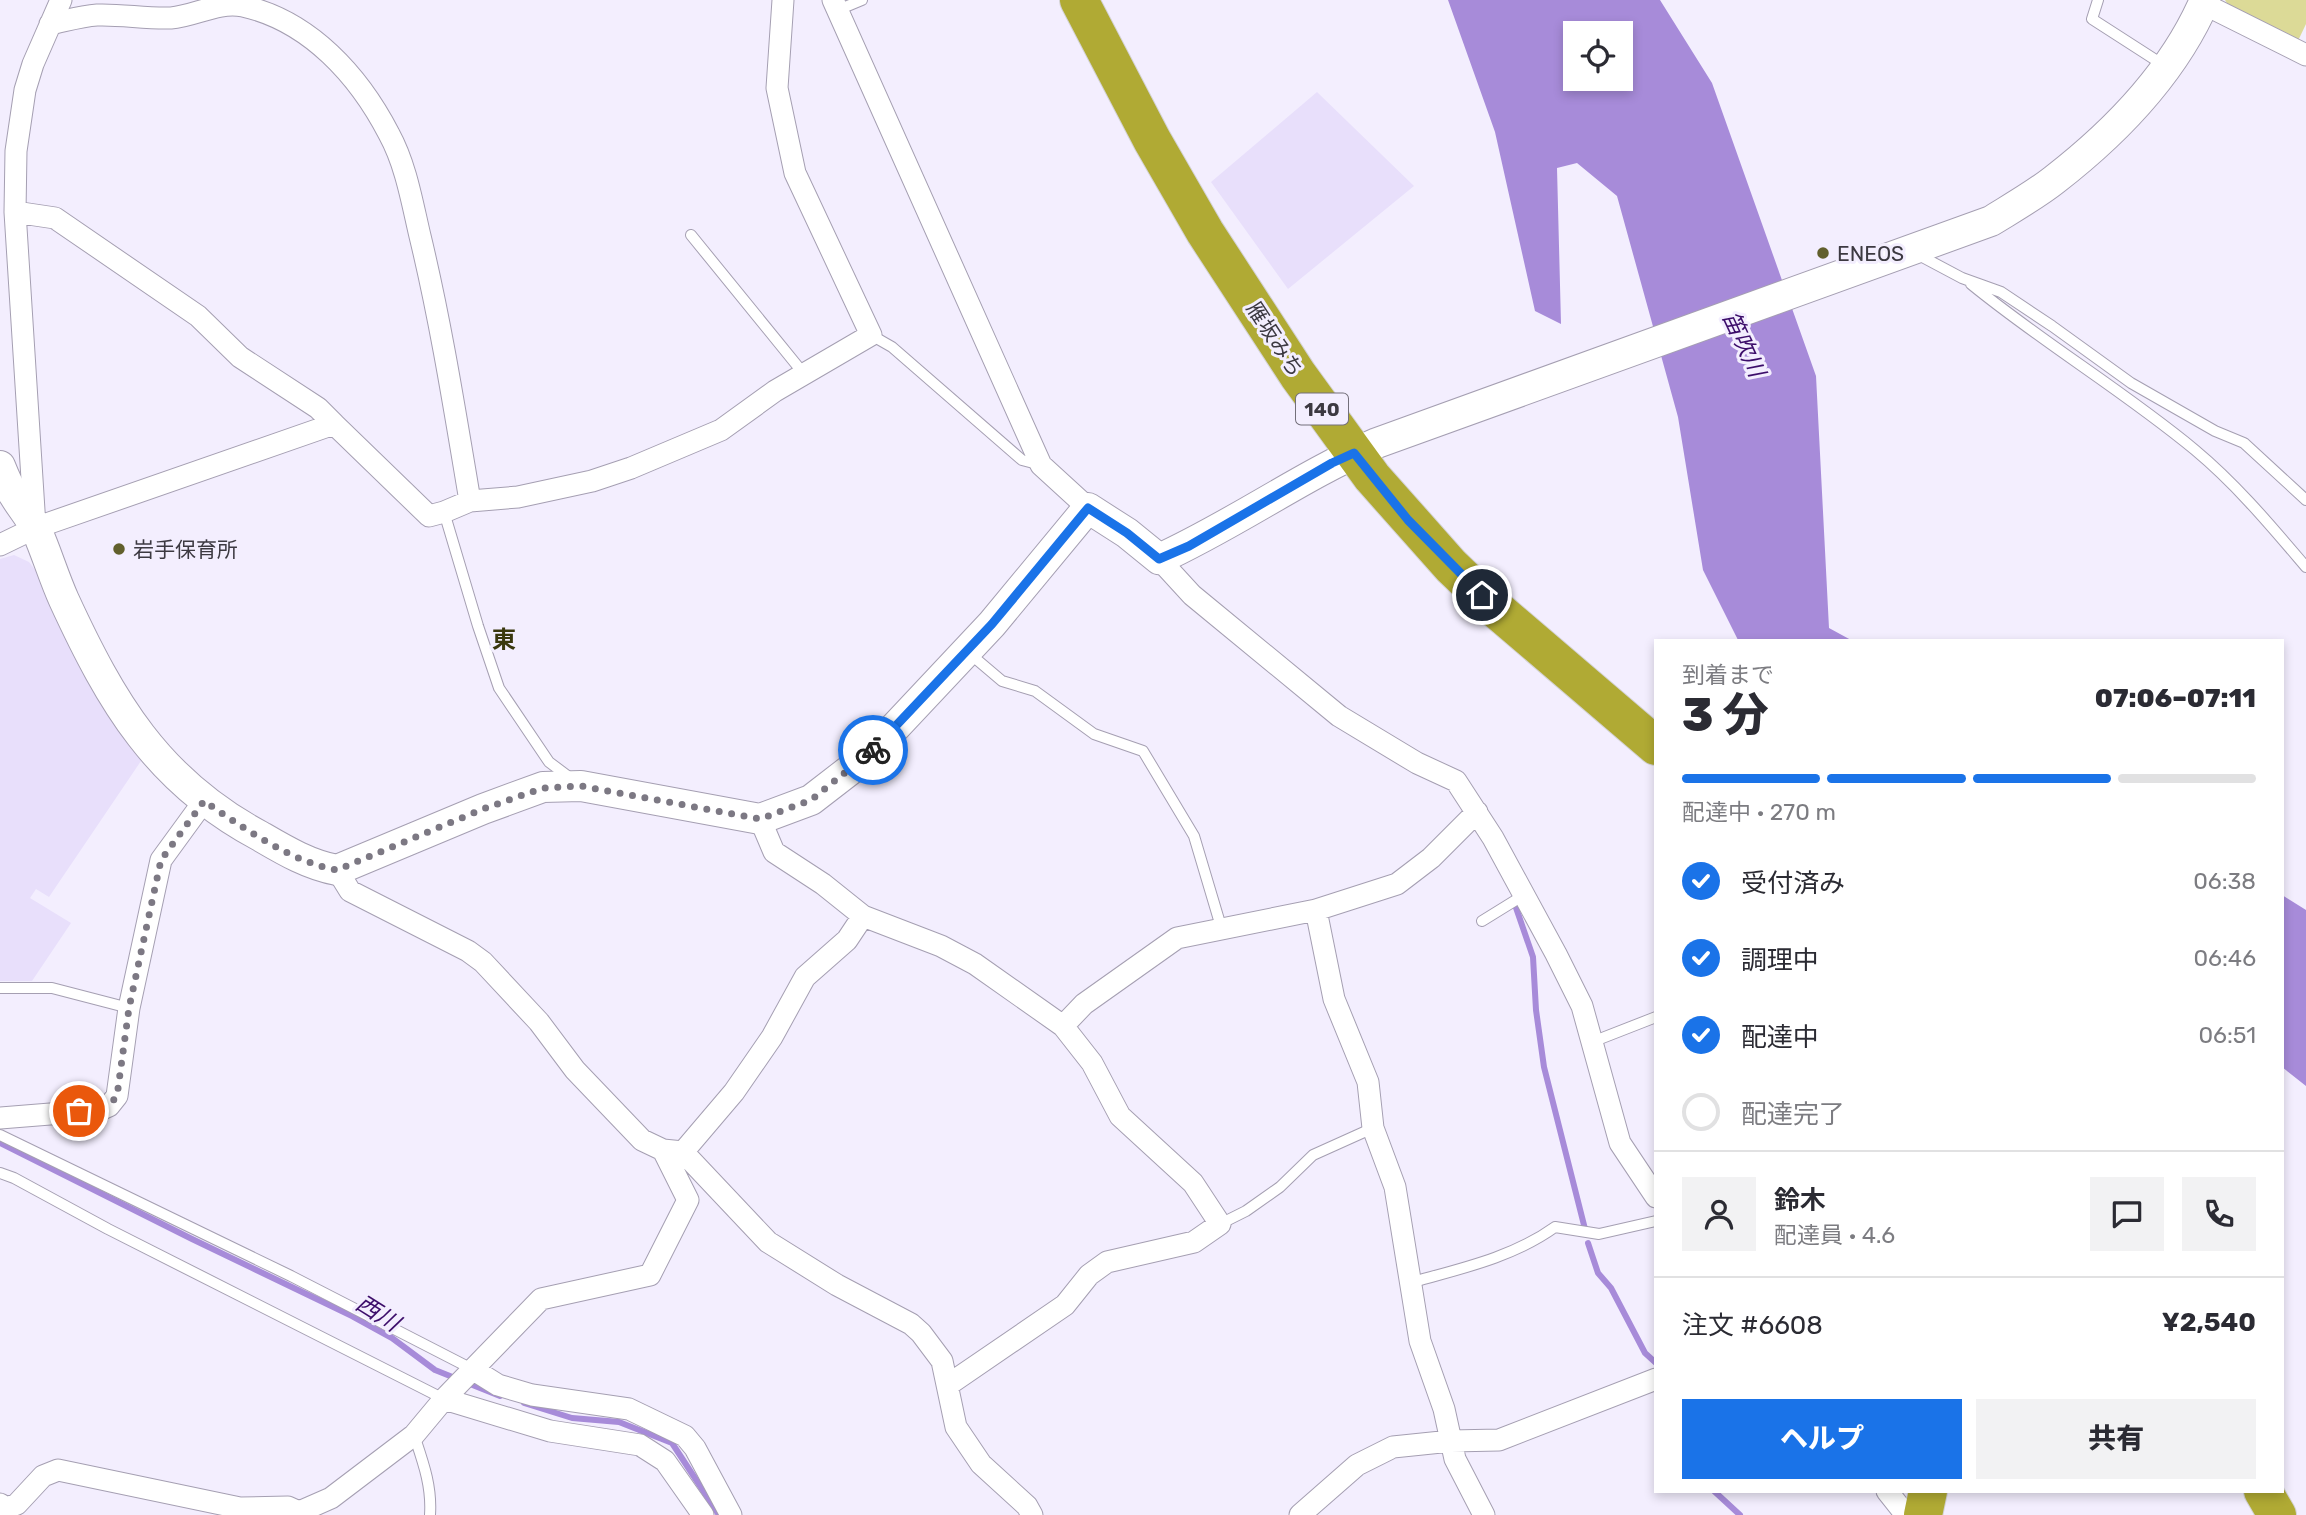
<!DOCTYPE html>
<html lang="ja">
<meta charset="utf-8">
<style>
:root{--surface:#fff;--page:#f2f2f3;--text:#2b2b33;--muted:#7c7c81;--line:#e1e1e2;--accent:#1a73e8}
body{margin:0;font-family:Rubik,"Noto Sans JP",sans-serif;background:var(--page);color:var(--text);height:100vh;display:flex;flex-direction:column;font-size:26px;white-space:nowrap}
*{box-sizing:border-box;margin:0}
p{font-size:23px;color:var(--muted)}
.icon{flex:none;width:38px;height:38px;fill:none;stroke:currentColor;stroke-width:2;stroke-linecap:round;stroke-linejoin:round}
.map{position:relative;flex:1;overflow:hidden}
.drawer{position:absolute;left:1654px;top:639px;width:630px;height:854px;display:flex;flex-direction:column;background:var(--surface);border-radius:0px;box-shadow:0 4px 10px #0003}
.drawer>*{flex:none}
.controls{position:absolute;left:1563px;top:21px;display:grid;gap:14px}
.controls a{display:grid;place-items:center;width:70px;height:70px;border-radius:0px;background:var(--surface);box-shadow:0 4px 10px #0003;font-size:35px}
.pin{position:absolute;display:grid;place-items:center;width:60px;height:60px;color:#fff;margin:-30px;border:4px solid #fff;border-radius:50%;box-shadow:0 2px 7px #0007}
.courier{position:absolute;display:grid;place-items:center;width:70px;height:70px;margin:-35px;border:5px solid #1a73e8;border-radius:50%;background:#fff;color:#222;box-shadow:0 2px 9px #0007}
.head em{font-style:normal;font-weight:800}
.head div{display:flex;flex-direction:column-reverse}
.head{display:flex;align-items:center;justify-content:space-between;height:119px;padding:0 28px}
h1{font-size:46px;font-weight:800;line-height:52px}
.bar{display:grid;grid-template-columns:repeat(4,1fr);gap:10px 7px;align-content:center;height:84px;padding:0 28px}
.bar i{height:9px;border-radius:5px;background:var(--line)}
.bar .on{background:var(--accent)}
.bar p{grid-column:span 4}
.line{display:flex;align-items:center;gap:18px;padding:0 28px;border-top:2px solid var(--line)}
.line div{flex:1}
.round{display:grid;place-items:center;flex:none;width:74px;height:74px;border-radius:0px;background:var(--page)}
ol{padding:0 28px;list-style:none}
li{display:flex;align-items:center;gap:21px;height:77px}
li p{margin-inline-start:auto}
li .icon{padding:7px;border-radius:50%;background:var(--accent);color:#fff;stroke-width:4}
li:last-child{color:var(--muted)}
li i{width:38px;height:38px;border:4px solid var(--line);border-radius:50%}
.button{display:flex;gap:14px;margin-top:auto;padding:14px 28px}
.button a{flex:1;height:80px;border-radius:0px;background:var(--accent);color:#fff;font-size:28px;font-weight:800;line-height:80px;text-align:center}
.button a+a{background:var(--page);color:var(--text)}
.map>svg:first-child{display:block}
.built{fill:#e8dffb}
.green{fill:#dcda97}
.water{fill:#a78bd9;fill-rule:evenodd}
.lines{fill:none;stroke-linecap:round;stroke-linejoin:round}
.stream{stroke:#a78bd9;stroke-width:6}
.lane-casing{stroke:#a59fb2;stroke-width:12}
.street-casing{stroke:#a59fb2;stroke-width:23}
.secondary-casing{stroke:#a59fb2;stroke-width:32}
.highway-casing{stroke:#d4d3d5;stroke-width:40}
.lane{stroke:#fff;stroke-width:10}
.street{stroke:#fff;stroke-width:21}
.secondary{stroke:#fff;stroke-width:30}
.highway{stroke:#b0aa34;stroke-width:38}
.done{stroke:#7c7883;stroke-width:7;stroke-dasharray:0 12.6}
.route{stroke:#1a73e8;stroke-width:9}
.poi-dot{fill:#615f2c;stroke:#f3eefe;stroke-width:2.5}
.labels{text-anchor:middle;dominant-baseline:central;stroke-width:6;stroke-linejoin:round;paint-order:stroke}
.shield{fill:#f3eefe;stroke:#736f7a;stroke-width:2}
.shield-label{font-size:19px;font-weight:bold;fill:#3c3941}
.poi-label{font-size:21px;fill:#3c3941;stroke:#f3eefe;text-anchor:start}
.street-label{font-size:21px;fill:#3c3941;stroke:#f3eefe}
.water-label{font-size:23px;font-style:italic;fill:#3c0d6a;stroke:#f3eefe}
.quarter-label{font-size:24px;font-weight:bold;fill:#3a380e;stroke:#f3eefe}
</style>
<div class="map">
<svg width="2306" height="1515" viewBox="0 0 2306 1515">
<rect width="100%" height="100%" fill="#f3eefe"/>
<path class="built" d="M1317,92L1414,186L1288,289L1211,182Z
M14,555L29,562L43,580L143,758L49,897L36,889L30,898L71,923L32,981H0V559Z"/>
<path class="green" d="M2225,0H2306V24L2296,45L2233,13Z"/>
<path class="water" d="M1448,0H1660L1712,83L1816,376L1829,628L1851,640H1738L1703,570L1678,417L1617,196L1577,163L1557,168L1561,324L1535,311L1495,132ZM1575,33H1620V79H1575Z
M2282,895L2306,910V1086L2282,1067Z"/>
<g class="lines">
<path class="stream" d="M1513,899L1533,957L1536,1010L1544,1067L1585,1229
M0,1143L192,1239L352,1316L392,1338L435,1370L500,1396
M1588,1243L1598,1273L1611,1288L1645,1353L1656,1363
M524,1403L572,1418L619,1422L672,1443L719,1515
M1714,1491L1740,1515"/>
<defs>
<path id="lane" d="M2098,0L2092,19L2165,66
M838,10L862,0
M691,235L804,374
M1915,253L1962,278L2001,292L2052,326L2131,383L2215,431L2244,443L2306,500
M1971,284C2043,343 2124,391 2195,450C2237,485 2271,526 2306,567
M871,335L892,347L1022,460L1041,465
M444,512L478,626L499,688L549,762L573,780
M969,653L1002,681L1035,691L1094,734L1143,751L1194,836L1222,930
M1482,921L1524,895
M0,988H52L129,1008
M1592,1042L1656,1017
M0,1135L291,1276L474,1370
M0,1173L14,1178L108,1229L444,1399
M1220,1224L1246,1211L1280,1187L1313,1155L1373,1128
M1409,1283C1459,1269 1512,1258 1555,1227L1599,1234L1656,1221
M414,1435C423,1462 432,1486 430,1515"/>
<path id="street" d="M833,0L1041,465L1088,508
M2204,4L2306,55
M50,24C65,21 81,16 97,15C121,14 146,19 171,18C195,16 218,1 243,6C310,21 359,76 389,134C406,165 412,202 420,236C441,323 455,412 470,501
M15,212L55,218L198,316L240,357L318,408L334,424
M35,526L15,212L16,151L25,90L33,64L61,0
M0,545L35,528L334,424L429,516L444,512L470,501L518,497L592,481L631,468L721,430L775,391L871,335L795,173L777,88L783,0
M1159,559L1192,595L1339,716L1417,763L1456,781L1493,838L1556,954L1582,1006L1620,1143L1656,1197
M760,819L774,852L823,884L863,916L941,946L975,964L1063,1026L1092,1063L1120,1116L1193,1183L1220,1224L1194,1242L1107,1262L1089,1275L1065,1305L948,1385
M337,870L350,891L468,951L483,962L539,1022L575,1070L642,1140L663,1150L683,1152L768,1242L837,1285L911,1324L921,1333L942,1361L956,1427L981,1464L1027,1506L1032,1515
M1316,910L1334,999L1368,1082L1373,1128L1395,1187L1420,1341L1444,1409L1455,1459L1484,1515
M1063,1026L1084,1004L1177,938L1316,910L1397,884L1431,858L1477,812
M0,1118L100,1110L109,1106L117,1096L129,1008L161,860L204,801
M683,1152L734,1092L772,1037L805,977L847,940L863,916
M474,1370L498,1385L532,1395L629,1409L685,1436L695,1448L731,1515
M444,1399L550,1431L640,1445L665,1461L703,1515
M1887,1491L1906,1515
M0,1504L7,1508L17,1504L43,1476L58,1470L240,1508L288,1507L299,1512L331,1498L414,1435L444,1399L541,1299L650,1275L688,1200L663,1150
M1300,1515L1357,1465L1393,1447L1451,1441L1499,1440L1656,1379"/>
<path id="secondary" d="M0,466C4,476 8,486 14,495C21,507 31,518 37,531C47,554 54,578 64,600C111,702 157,781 260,836C284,850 309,865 337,870L483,809L543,787L581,786L760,819L811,800L868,756L992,624L1088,508L1127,533L1159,559C1234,525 1301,476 1377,443L1991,221C2012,208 2035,195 2054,180C2116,132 2174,72 2205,0"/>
<path id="highway" d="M1079,0L1152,140L1205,232L1298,375L1372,477L1451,566L1497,610L1656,746
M2263,1491L2277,1515
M1923,1515L1928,1491"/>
</defs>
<use href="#lane" class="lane-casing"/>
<use href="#street" class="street-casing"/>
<use href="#secondary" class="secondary-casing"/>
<use href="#highway" class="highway-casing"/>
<use href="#lane" class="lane"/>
<use href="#street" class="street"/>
<use href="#secondary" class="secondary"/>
<use href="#highway" class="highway"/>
</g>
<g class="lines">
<path class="done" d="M79,1111C97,1110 106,1110 117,1096L129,1008L161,860L204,801C242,827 291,862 337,870L483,809L543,788L581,786L760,819L811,800L873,750"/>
<path class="route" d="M873,750L992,624L1088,508L1127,533L1159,559L1189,546L1332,463L1354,453L1408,520L1482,595"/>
</g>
<g class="poi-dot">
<circle cx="1823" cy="253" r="7"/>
<circle cx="119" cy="549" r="7"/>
</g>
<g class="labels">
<rect class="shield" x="1296" y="393.5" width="52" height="31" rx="5"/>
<g class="shield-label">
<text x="1322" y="409">140</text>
</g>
<g class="poi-label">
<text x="1837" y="253">ENEOS</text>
<text x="133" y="549">岩手保育所</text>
</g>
<g class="street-label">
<text transform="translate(1275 339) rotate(57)">雁坂みち</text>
</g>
<g class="water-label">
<text transform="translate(1744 344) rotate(65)">笛吹川</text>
<text transform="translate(378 1313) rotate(32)">西川</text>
</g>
<g class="quarter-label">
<text x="504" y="640">東</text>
</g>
</g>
</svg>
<div class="controls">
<a><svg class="icon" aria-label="locate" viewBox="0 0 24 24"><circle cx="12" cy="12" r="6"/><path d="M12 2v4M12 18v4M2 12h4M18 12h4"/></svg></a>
</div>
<div class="pin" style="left:79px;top:1111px;background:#ea580c"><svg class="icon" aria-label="bag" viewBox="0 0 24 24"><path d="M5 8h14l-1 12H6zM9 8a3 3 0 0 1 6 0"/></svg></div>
<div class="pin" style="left:1482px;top:595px;background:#1f2937"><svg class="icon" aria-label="home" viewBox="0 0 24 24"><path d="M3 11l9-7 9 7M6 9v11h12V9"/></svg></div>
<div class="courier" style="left:873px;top:750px"><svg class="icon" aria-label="bike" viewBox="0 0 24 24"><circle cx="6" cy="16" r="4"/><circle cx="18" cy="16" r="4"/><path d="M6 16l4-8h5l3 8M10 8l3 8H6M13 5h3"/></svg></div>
<section class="drawer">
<div class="head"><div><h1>3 分</h1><p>到着まで</p></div><em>07:06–07:11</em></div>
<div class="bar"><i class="on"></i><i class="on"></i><i class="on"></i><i></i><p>配達中 · 270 m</p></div>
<ol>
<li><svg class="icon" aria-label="check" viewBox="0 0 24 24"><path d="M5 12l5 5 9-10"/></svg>受付済み<p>06:38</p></li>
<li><svg class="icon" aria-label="check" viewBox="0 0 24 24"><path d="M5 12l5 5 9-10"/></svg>調理中<p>06:46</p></li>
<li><svg class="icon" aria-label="check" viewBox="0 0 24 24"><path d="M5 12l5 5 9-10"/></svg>配達中<p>06:51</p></li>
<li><i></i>配達完了</li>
</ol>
<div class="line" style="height:126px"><a class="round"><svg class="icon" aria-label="person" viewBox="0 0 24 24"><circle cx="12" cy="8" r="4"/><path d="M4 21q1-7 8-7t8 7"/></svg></a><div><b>鈴木</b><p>配達員 · 4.6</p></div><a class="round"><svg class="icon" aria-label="chat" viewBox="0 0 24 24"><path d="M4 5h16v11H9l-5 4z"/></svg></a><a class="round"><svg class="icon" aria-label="phone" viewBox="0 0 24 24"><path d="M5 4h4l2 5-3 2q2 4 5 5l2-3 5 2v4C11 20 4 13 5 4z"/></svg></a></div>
<div class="line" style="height:91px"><div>注文 #6608</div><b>¥2,540</b></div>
<div class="button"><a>ヘルプ</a><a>共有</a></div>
</section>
</div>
